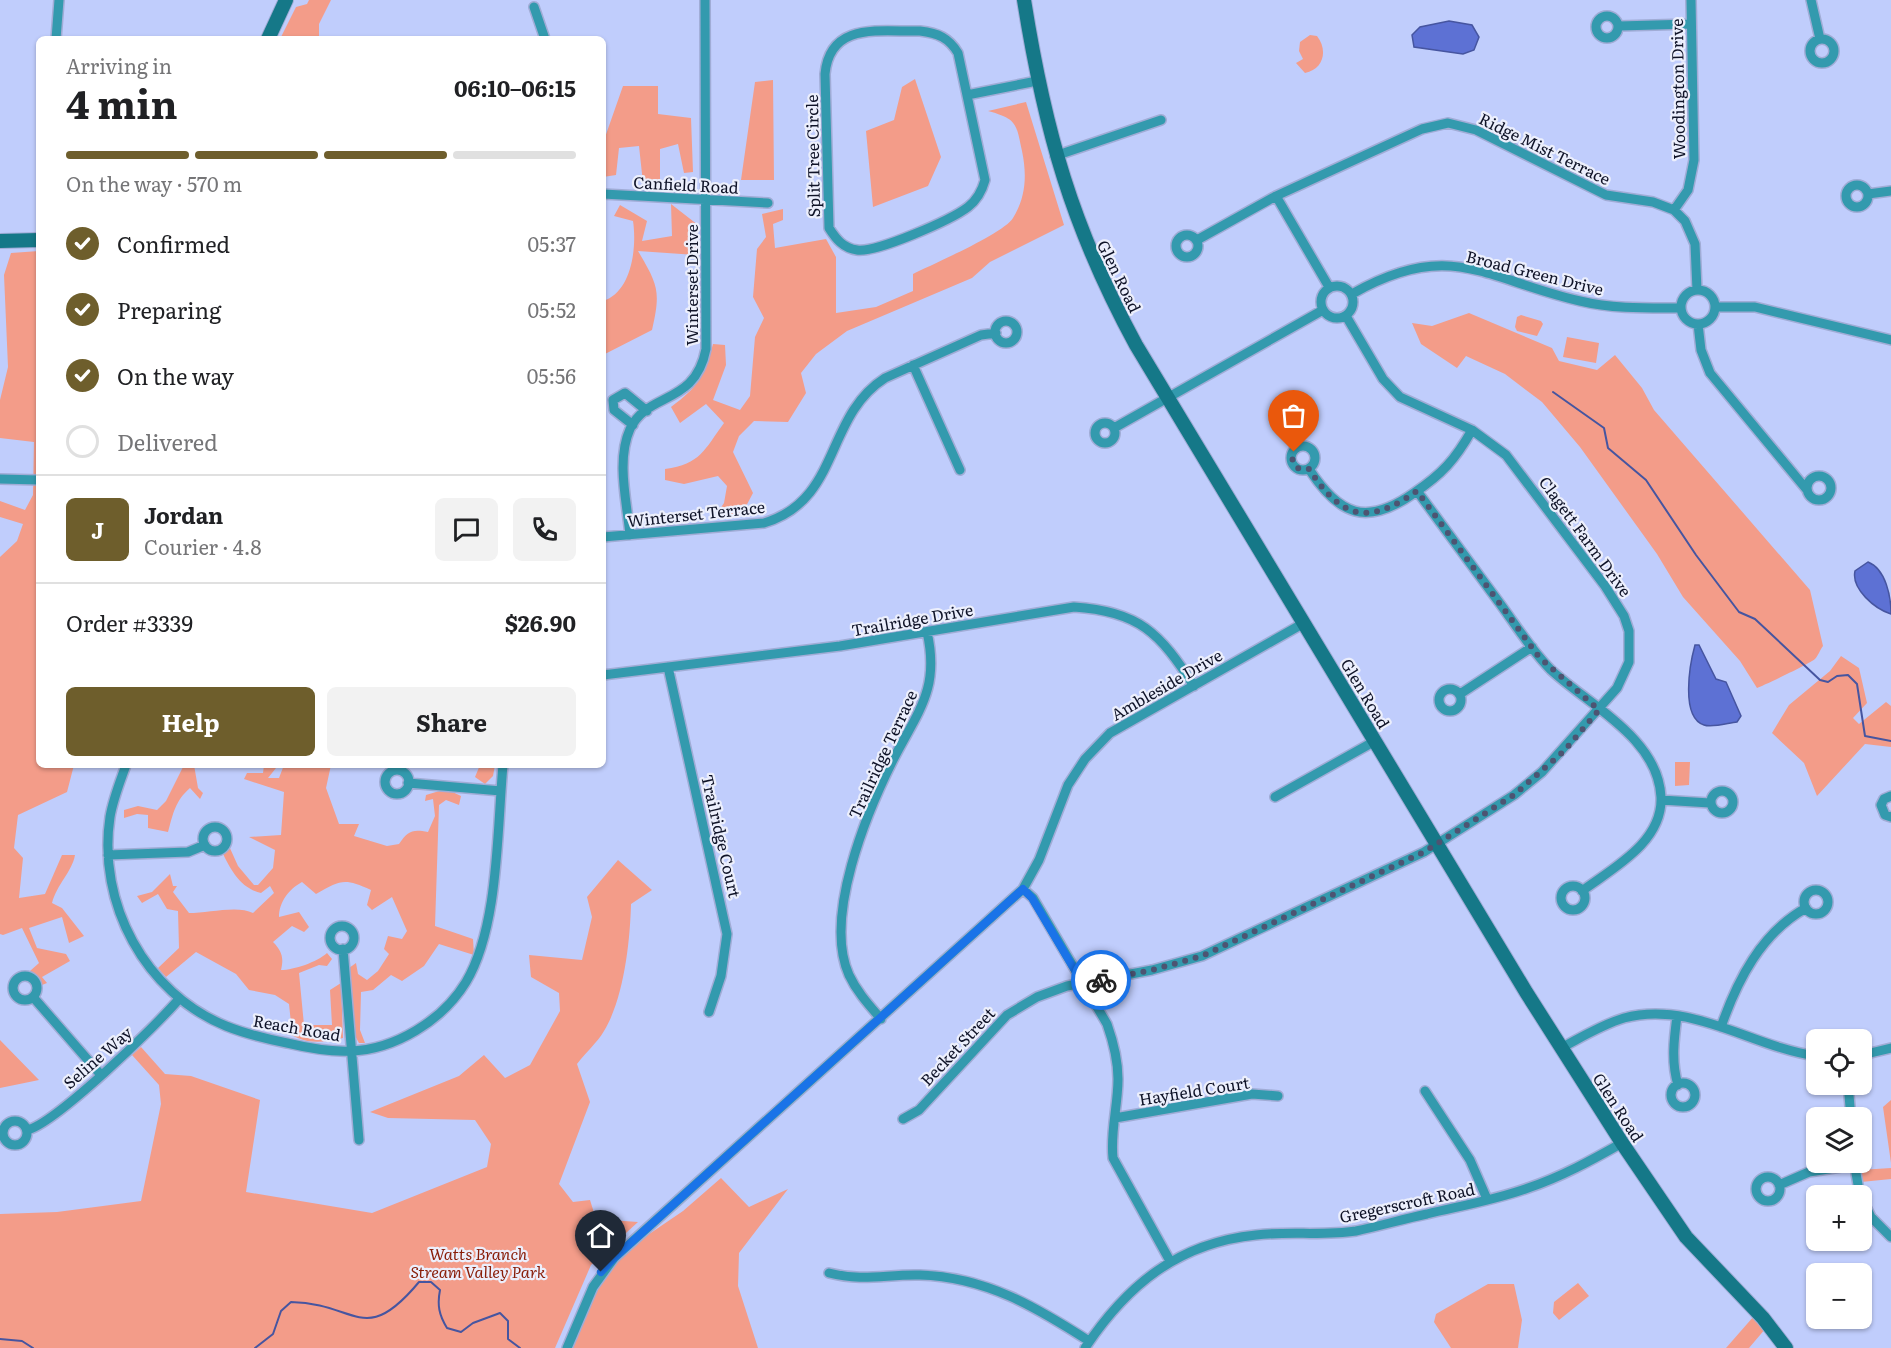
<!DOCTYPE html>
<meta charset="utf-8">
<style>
:root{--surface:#fff;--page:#f2f2f2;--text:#202124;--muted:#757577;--line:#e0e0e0;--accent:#6e5e2c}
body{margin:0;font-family:Literata,serif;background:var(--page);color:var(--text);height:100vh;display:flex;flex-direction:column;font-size:22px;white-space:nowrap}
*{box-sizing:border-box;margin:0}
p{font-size:20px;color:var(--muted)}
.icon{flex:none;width:33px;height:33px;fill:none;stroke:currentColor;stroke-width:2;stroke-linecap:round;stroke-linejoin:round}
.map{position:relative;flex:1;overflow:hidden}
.sheet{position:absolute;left:36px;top:36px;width:570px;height:732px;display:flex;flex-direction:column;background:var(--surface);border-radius:9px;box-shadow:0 2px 4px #0004}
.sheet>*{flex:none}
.fabs{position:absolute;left:1806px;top:1029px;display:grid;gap:12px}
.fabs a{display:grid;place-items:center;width:66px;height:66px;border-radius:9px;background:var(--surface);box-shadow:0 2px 4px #0004;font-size:30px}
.pin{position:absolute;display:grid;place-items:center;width:51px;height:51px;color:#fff;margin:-62px -26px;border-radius:50% 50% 50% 0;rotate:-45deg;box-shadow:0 0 6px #0007}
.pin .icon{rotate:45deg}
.courier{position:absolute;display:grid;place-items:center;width:60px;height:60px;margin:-30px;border:4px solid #1a73e8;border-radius:50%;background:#fff;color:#222;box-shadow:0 2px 8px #0007}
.summary em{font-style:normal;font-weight:700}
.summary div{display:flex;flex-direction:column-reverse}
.summary{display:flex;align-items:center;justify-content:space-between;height:102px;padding:0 30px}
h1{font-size:39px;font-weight:700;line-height:45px}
.bar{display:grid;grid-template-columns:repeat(4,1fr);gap:9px 6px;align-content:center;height:72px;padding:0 30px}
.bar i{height:8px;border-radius:4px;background:var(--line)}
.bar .active{background:var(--accent)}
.bar p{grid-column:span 4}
.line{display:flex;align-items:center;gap:15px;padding:0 30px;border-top:2px solid var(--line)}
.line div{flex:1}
.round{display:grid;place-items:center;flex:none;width:63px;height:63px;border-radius:9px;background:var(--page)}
ol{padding:0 30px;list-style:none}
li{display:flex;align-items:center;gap:18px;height:66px}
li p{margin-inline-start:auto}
li .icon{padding:6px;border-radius:50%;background:var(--accent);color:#fff;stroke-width:4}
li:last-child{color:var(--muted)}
li i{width:33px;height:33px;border:3px solid var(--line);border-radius:50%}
.primary-button{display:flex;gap:12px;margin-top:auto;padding:12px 30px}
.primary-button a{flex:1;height:69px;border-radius:9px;background:var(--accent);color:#fff;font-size:24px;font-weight:700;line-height:69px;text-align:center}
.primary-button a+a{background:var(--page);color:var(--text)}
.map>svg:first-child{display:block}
.green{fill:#f39c89}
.water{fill:#5d71d4;stroke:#4655a0;stroke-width:1.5}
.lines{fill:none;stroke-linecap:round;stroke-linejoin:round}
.stream{stroke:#4655a0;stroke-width:2}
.street-casing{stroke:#a0acd6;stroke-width:12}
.secondary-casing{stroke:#a0acd6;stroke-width:16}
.street{stroke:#339aae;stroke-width:9}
.secondary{stroke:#157888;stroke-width:14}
.done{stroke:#4d5472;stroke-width:6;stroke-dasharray:0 10.8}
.route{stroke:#1a73e8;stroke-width:8}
.labels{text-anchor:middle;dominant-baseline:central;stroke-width:4.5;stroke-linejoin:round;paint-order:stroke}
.street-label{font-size:16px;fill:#0f1328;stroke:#eceffc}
.park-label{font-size:16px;font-style:italic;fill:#891d08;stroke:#eceffc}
</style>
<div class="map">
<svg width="1891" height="1348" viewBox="0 0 1891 1348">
<rect width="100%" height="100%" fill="#c0cdfc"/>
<path class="green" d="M309,0H331L319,24V39H280L296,7L307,4Z
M1310,35L1317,36C1328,50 1324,69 1305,73L1296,63L1303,59L1299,51L1300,42Z
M915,79L941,157L928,186L873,207L866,131L894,120L902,87Z
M773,80L774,180H741L755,82Z
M623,86H658V114L691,118L693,172L684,173L678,144L660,149V184L643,183L639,146L619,148L616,175L603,177V143Z
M1026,102L1064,225L990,262L972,278L847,331L816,354L801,373L806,393L788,422L754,421L739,436L733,452L753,493L743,512L713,519L724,503L727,486L718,476L684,484L665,480V469C701,464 704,450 724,423L706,404L680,423L671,407C698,387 704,377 713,344L725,345L726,365L713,400L740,410L750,396L755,337L764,318L753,297L757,249L766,237L762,214L783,209V220L773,224L775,248L826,239L836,257V313L876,307L913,291V274C933,264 1003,234 1013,218C1026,197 1027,175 1022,151C1016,123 1017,119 988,111Z
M671,204L698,225L696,255L638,251C658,285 661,291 652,330L603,355V301C632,292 637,247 633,221L614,216L620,205L647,221L642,241L672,236Z
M39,251V765H74L67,792L18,815L14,848L23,858L19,898L45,894L62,855H75C72,872 57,884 52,903L62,908L84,936L69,943L62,917L29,928L37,948L66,954L70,961L42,977L47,983L42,985L38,977L30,971L39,963L22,928L3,935L0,934V557L17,541L23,524L0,517V501L25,510L33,495L34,442L0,438V400L8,367L4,275L11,253Z
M1469,313L1552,348L1559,361L1597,370L1615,355L1642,388L1654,410L1810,590L1823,646C1820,650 1818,656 1815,659C1811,663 1763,686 1757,688L1740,661L1683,597L1657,554L1580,447L1542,402L1505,374L1466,356L1457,368L1421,344L1412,323L1432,326Z
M1521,315L1541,321L1543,324L1537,336L1517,331L1515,327L1517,317Z
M1567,337L1599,343L1596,363L1563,357Z
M1841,656L1859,668L1867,703L1853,718L1859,724L1886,702L1891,706V747L1865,744L1817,796L1804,763L1772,733L1789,705L1830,671Z
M1675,762H1690L1689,785L1675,786Z
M184,765H194L198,788L203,793L200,799L190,788C175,801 173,814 168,832L148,828V815L137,814L124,818V810L138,806L157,810L166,801Z
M264,765H275L276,768L268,778H279L284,765H331L326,788L339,824H359L354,836L387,846L399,844C408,831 412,829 428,832L435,816L433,799L425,801L426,795L446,789L461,796L459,805L446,800L439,805L435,926L473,939L474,955L439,944L424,966L402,981L391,975L373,990L361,992L360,1030L365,1043H359L354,1034L349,968L356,963L358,974L367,980L378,971L389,954L384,949L388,936L402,939L407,931L392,897L372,910L367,905L371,890C344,878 341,880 316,894L302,882C289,889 279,902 279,917L299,912L309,927L304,932L292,926L273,942C282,951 284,958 281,970C294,970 317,962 327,953L332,959L327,966L319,965L299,973L304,1025H332L330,990L341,983L343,1038C313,1045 302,1043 276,1026L291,1023L289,1004L275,995L249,990L236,974L196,952L166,977L158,968L179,948L178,911L167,909L158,894L142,903L137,896L152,892L170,874L173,886H177L173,892L189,913C208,913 238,905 253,913L274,893L270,886L261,893C240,888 231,870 222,852L229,846L238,866L254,885H258L273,868L275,850L249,837L281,835L284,792L244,779L247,773H263Z
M480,765H495L493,776L485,784L475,777Z
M618,860L652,890L631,904C630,942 624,998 604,1031C597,1043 585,1053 577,1064L590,1102L559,1184L573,1202L590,1200L596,1219L638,1222L591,1265L555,1348H0V1214L57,1212L141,1201L161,1104L159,1085L132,1055L141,1047L165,1074L191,1076L260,1100L246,1192L372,1213L487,1167L491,1144L475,1120L388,1118L370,1112L459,1076L484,1055L505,1078L530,1065L560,1011L559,993L531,977L529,955L582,960L592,917L587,897Z
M0,1040L39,1080L0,1088Z
M1891,1100V1163L1883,1107Z
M1891,1168V1179L1861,1182L1860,1170Z
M721,1178L749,1207L788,1189L739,1253L738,1286L758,1348H567L614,1258L683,1211Z
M1578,1283L1589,1296L1559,1320L1553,1313L1554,1302Z
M1488,1284H1514L1522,1320L1518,1348H1451L1434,1322L1436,1314Z
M1754,1316L1766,1328L1749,1348H1726Z"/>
<path class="water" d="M1449,21L1472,25L1479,37L1474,50L1463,54L1414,47L1412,35L1420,27Z
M1868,562C1886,569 1891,597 1891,614C1875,609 1851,589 1855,571Z
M1695,645H1699L1716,679L1726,682L1741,716L1737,722C1728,723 1712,728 1704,725C1680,717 1690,663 1695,645Z"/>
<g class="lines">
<path class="stream" d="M1553,392L1604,428L1608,448L1646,480L1696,555L1739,612L1755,619L1820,680L1828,682L1837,676L1848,675L1857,684L1865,736L1891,741
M0,1339L22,1341L33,1348
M255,1348L273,1334L281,1311L291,1302C357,1303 364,1348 419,1282H431L440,1290C437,1305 439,1315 447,1328L461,1332L473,1323L500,1313L508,1321V1339L520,1348"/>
<defs>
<path id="street" d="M1811,0L1820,39
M534,7L545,39
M1596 27a11 11 0 1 1 22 0a11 11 0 1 1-22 0Z
M1619,26L1691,24
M920,31C938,33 949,38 958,53L985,180C982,191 977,200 968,207C951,220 876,253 857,250C843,248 836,239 829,228L825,74C830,21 881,32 920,31Z
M56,39L59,0
M1810 51a12 12 0 1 1 24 0a12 12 0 1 1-24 0Z
M967,95L1037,81
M1055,156L1161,120
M1846 196a11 11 0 1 1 22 0a11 11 0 1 1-22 0Z
M603,194L768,203
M1868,194L1891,191
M1276,196L1329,287
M1674,210L1688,190L1694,160L1691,0
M1176 246a11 11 0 1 1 22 0a11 11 0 1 1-22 0Z
M1197,240L1276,196L1422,129L1448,123L1476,130L1606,195L1653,202L1674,210L1685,221L1695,244L1697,290
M1321 302a16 16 0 1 1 32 0a16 16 0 1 1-32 0Z
M1681 307a17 17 0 1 1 34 0a17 17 0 1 1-34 0Z
M1352,294C1450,238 1485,279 1580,301C1613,309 1648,308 1681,308
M1716,307H1755L1891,340
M995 332a11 11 0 1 1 22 0a11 11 0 1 1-22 0Z
M1698,324L1701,350L1710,373L1807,490
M913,365L960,470
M1095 433a10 10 0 1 1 20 0a10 10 0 1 1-20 0Z
M633,425L614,410L613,400L625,393L647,411
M1114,428L1323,310
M1291 458a12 12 0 1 1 24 0a12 12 0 1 1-24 0Z
M1309,469C1339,515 1366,527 1414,493C1442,474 1455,460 1472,430
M1807 488a12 12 0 1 1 24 0a12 12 0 1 1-24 0Z
M0,479L39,480
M1417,491C1445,529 1473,567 1501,605C1517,627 1532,651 1551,670C1590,706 1658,738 1661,797C1663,842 1613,868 1582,891
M630,535C627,503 616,460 630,429C648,391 695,406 706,349L705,0
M603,537L764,523C841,500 824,417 885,378L981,335L996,333
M668,667L727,934L721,976L709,1012
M603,675L840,646L1074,607C1139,611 1160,633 1194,686
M1439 700a11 11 0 1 1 22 0a11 11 0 1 1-22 0Z
M1460,694L1532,647
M126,765C120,782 113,799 110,817C97,903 145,993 226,1026C246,1034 267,1039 287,1043C308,1048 329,1052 350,1051C395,1050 443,1020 466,982C499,927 497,829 503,765
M385 782a12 12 0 1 1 24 0a12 12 0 1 1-24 0Z
M408,783L501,791
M1711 802a11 11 0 1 1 22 0a11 11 0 1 1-22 0Z
M1891,796L1884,799L1881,805L1885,815L1891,817
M1275,797L1375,741
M1661,800L1710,803
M203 839a12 12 0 1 1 24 0a12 12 0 1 1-24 0Z
M108,855L188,852L205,845
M1561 898a12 12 0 1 1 24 0a12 12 0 1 1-24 0Z
M1023,889L1033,898L1107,1024C1113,1041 1118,1061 1118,1079C1118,1106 1110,1132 1113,1158L1170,1261
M1804 902a12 12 0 1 1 24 0a12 12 0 1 1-24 0Z
M330 938a12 12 0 1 1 24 0a12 12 0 1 1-24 0Z
M343,949L359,1140
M13 988a12 12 0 1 1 24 0a12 12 0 1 1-24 0Z
M33,997L101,1075
M1677,1016C1674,1039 1671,1062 1678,1085
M881,1019C869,1005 857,992 849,975C823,917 867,812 893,760C918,711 940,689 927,632
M1721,1027C1737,981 1761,933 1806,908
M1561,1048C1582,1037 1601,1025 1624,1018C1691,1000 1752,1047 1816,1056
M1862,1055L1891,1048
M1671 1095a12 12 0 1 1 24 0a12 12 0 1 1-24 0Z
M1848,1084L1851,1118
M1425,1091L1470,1160L1487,1199
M1115,1118L1252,1094L1278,1096
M903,1119L919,1110L1007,1015L1037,997L1067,986L1152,970L1202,956L1424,852L1514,795L1542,772L1617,688L1629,662V631L1624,616L1605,586L1506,455L1472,430L1400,397L1383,379L1346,316
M3 1133a12 12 0 1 1 24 0a12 12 0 1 1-24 0Z
M27,1130C55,1124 157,1025 179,999
M1854,1162L1860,1196
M1756 1189a12 12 0 1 1 24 0a12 12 0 1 1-24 0Z
M1779,1185L1809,1172L1854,1165
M1862,1199L1871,1217L1891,1237
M829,1273C864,1282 886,1274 920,1275C986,1277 1036,1307 1089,1341
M567,1348L593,1287L614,1258L1023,889L1039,860L1068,785L1085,759L1110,733L1304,623
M1085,1348C1127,1285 1178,1243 1256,1235C1289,1231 1323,1236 1356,1231C1380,1226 1403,1219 1427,1214C1460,1206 1495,1200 1528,1188C1561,1177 1592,1160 1622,1143"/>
<path id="secondary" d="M1024,0C1045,132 1072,227 1136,345L1526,992L1622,1143L1686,1237L1763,1318L1786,1348
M268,39L286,0
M0,241L39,240"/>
</defs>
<use href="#street" class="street-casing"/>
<use href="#secondary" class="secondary-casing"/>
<use href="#street" class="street"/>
<use href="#secondary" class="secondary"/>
</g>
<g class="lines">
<path class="done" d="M1101,980L1152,970L1202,956L1424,852L1514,795L1564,751L1599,710L1539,657L1417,491C1367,526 1342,519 1309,469C1297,472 1289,463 1294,452"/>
<path class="route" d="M601,1272L614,1258L1023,889L1032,898L1083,984L1101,980"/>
</g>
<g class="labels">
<g class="street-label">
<text transform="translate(1677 89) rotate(-91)">Woodington Drive</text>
<text transform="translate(1545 148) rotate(26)">Ridge Mist Terrace</text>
<text transform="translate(812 156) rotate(-91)">Split Tree Circle</text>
<text transform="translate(686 184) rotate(3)">Canfield Road</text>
<text transform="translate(1535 272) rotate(14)">Broad Green Drive</text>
<text transform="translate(1120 276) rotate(64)">Glen Road</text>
<text transform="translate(691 285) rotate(-90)">Winterset Drive</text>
<text transform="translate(696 513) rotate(-6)">Winterset Terrace</text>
<text transform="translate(1586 536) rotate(54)">Clagett Farm Drive</text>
<text transform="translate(912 619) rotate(-10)">Trailridge Drive</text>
<text transform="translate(1166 684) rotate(-30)">Ambleside Drive</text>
<text transform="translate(1366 693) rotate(59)">Glen Road</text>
<text transform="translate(882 754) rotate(-65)">Trailridge Terrace</text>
<text transform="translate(722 836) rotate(77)">Trailridge Court</text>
<text transform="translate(297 1027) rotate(10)">Reach Road</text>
<text transform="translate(957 1046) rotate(-47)">Becket Street</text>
<text transform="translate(97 1057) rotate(-41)">Seline Way</text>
<text transform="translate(1194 1090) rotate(-9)">Hayfield Court</text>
<text transform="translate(1619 1107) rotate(57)">Glen Road</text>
<text transform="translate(1407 1202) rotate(-12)">Gregerscroft Road</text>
</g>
<g class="park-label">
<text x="478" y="1253">Watts Branch<tspan x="478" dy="18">Stream Valley Park</tspan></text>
</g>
</g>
</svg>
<div class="fabs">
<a><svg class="icon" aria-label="locate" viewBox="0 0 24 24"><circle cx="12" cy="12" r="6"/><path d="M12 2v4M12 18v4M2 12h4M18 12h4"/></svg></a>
<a><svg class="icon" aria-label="layers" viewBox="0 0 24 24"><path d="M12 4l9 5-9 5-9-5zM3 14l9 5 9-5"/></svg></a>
<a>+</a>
<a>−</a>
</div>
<div class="pin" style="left:1294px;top:452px;background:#ea580c"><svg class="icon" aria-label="bag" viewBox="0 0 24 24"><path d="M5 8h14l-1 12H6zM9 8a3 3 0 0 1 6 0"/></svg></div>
<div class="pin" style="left:601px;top:1272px;background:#1f2937"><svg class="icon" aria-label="home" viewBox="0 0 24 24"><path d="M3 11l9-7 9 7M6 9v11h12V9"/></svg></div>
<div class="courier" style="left:1101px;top:980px"><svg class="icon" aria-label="bike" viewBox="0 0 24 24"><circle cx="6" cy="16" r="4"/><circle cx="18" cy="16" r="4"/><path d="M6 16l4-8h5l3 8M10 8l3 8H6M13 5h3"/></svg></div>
<section class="sheet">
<div class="summary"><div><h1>4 min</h1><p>Arriving in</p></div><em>06:10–06:15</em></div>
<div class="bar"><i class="active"></i><i class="active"></i><i class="active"></i><i></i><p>On the way · 570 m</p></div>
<ol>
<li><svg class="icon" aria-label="check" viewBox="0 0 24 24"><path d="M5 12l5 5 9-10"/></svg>Confirmed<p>05:37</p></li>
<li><svg class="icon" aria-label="check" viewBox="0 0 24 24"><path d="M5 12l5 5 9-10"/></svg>Preparing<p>05:52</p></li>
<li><svg class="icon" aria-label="check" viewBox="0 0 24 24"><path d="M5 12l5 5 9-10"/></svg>On the way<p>05:56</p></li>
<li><i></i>Delivered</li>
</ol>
<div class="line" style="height:108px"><b class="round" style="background:var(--accent);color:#fff">J</b><div><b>Jordan</b><p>Courier · 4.8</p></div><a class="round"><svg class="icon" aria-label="chat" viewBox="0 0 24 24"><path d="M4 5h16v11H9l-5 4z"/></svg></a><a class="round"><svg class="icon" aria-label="phone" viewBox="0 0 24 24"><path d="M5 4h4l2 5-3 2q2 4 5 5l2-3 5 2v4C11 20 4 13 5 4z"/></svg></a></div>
<div class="line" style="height:78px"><div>Order #3339</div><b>$26.90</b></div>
<div class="primary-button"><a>Help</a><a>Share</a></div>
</section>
</div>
